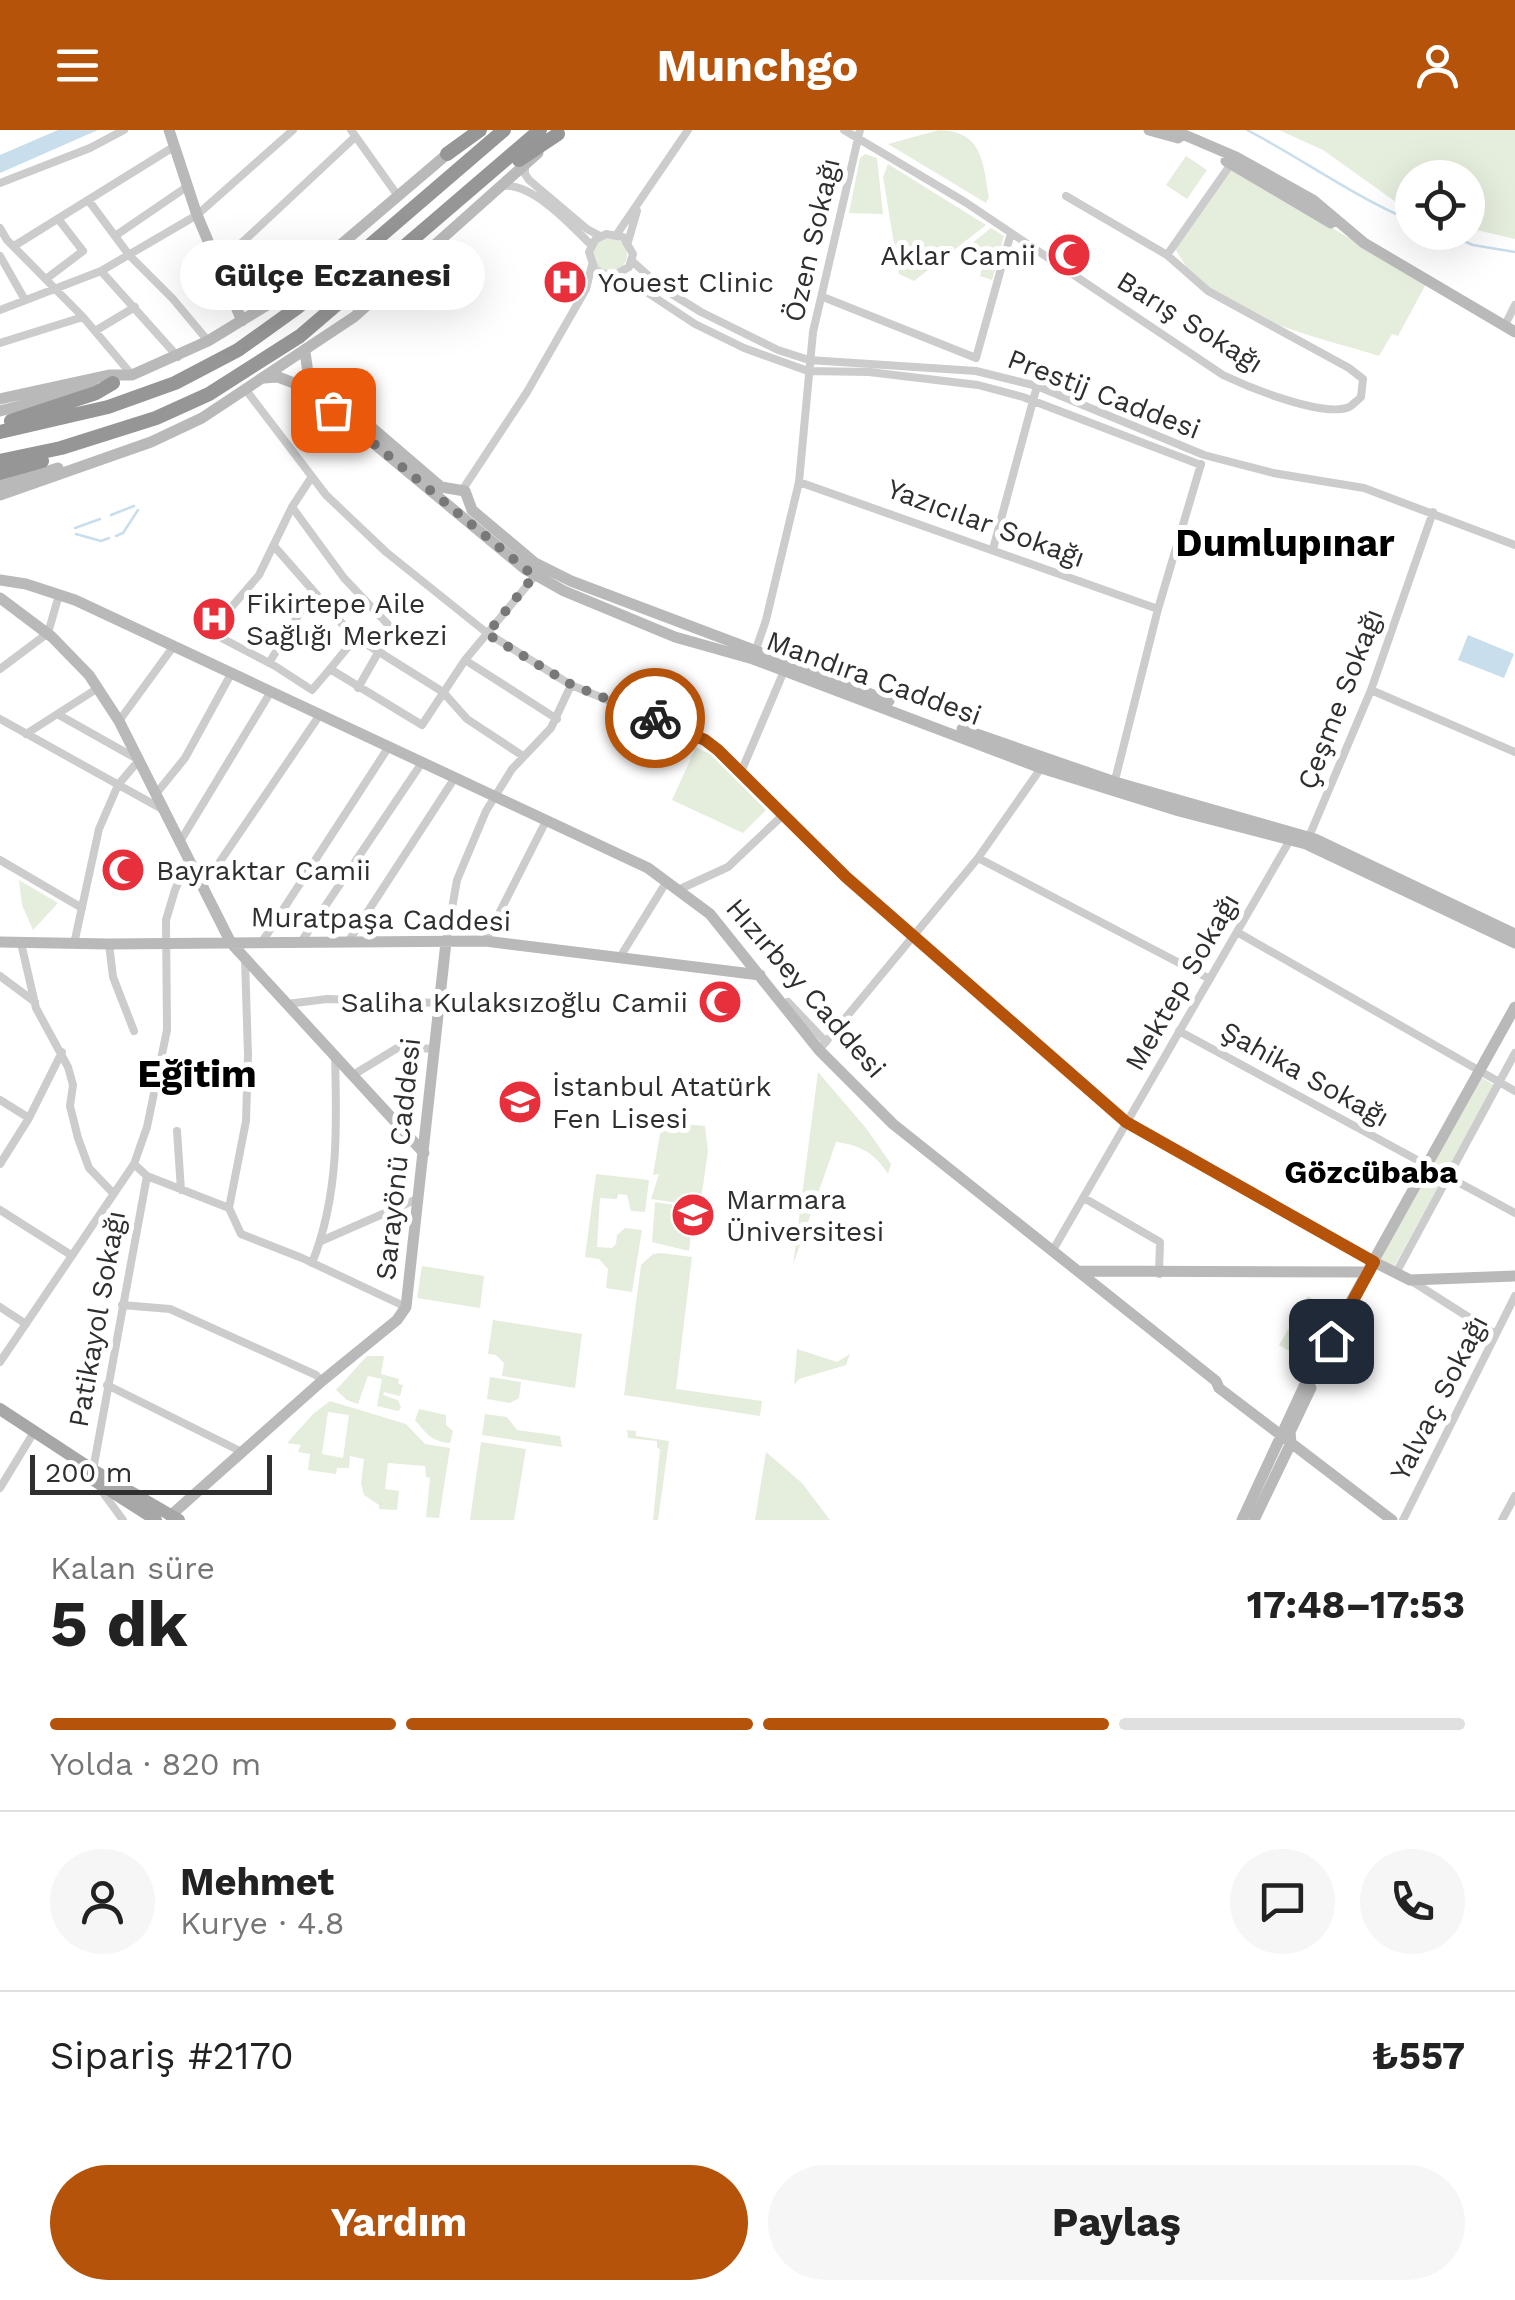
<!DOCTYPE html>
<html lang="tr">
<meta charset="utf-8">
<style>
:root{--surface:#fff;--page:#f6f6f6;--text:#222;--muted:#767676;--line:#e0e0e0;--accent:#b45309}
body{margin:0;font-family:"Work Sans",sans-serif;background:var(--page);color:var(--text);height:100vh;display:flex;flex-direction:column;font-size:38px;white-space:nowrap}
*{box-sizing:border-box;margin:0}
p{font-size:32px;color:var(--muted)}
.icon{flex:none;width:55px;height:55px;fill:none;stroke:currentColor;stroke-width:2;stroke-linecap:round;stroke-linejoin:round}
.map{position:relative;height:1390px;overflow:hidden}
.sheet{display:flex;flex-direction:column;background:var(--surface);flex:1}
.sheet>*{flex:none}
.fabs{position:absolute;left:1395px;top:30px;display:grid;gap:20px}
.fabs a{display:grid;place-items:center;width:90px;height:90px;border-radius:50%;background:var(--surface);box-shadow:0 10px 40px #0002;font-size:50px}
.scale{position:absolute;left:30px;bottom:25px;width:242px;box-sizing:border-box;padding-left:10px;border:5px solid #2f2f2f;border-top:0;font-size:28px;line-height:35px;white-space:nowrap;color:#2f2f2f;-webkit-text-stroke:8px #fff;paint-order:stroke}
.pin{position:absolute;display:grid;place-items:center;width:85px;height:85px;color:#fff;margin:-42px;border-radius:20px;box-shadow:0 5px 15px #0006}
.courier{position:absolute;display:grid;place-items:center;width:100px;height:100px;margin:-50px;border:8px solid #b45309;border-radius:50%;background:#fff;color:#222;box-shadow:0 2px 12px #0007}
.bubble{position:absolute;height:70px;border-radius:35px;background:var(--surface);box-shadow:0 10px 40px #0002;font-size:32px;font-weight:700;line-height:70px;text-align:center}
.overview em{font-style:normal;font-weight:700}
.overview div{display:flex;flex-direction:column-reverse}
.overview{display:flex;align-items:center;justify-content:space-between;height:170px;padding:0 50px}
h1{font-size:65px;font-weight:700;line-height:75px}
.bar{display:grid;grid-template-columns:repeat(4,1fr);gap:15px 10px;align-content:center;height:120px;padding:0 50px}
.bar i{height:12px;border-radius:8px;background:var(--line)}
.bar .current{background:var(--accent)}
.bar p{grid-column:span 4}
.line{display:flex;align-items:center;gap:25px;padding:0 50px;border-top:2px solid var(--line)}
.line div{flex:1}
.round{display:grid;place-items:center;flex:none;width:105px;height:105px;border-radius:52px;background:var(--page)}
.action{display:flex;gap:20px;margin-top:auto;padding:20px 50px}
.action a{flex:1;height:115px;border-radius:60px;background:var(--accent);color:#fff;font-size:40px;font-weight:700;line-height:115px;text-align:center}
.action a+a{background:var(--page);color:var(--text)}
header{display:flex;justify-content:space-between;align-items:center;height:130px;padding:0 50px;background:var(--accent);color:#fff;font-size:45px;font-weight:700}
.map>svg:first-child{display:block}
.green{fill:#e5eddd;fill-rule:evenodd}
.water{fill:#c9deec}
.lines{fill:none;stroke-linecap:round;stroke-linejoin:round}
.stream{stroke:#c9deec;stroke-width:2.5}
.street{stroke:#ccc;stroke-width:8}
.secondary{stroke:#b9b9b9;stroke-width:11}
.primary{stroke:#a7a7a7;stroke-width:12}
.highway{stroke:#969696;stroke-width:14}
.done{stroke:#787878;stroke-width:10;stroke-dasharray:0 18}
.route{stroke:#b45309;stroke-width:12}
.labels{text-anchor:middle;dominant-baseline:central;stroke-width:10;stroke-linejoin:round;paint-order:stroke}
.street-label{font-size:28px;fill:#2f2f2f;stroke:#fff}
.poi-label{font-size:28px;fill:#2f2f2f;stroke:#fff;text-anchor:start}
.quarter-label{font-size:32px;font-weight:bold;fill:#000;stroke:#fff}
.district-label{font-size:38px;font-weight:bold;fill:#000;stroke:#fff}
</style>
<header><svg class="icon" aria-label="menu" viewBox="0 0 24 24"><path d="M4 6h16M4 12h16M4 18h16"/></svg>Munchgo<svg class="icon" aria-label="person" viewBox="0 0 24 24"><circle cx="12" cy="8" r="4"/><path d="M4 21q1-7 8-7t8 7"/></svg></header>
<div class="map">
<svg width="1515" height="1390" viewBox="0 0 1515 1390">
<rect width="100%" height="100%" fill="#fff"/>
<path class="green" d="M939,0C983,1 983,33 989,67L986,73L888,14Z
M1279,0H1515V109L1468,98V48H1412V79L1400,75L1323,20Z
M865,24L877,28L883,84L849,83L860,28Z
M1186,26L1207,40L1187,69L1166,55Z
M888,34L986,95L914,151L899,144L883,47Z
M1232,38L1426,154L1398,206L1392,204L1379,226C1322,208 1230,189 1190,142C1184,134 1179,124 1173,116Z
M991,98L1004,106L992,150L980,146L986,124L975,120L971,114Z
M593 125a17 17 0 1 1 34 0a17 17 0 1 1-34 0Z
M696,617L710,624L766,680L743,703L672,670Z
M19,750L58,773L33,800L22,775Z
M818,942L866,998L891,1034L888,1044C875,1023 860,1015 836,1012L793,1135Z
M1479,946L1494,955L1394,1137L1379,1131Z
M662,992L705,996L708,1021L700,1076L651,1069L659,1044L653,1045Z
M596,1044L649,1050L645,1082L631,1081L627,1065L618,1064L617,1069L600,1068L597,1117L612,1118L616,1114L617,1105L625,1098L642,1100L632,1162L606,1158L608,1139L599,1129L585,1127Z
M655,1072L694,1078L689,1121L652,1112Z
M661,1123L692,1127L676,1259L762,1271L760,1286L624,1265L641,1135L653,1124Z
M422,1136L484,1146L480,1178L417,1168Z
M1308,1166L1337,1183L1308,1232L1279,1215Z
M493,1190L582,1204L575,1258L502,1246L504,1233L496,1225L488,1224Z
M797,1219L837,1232L850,1224L846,1235L799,1249L794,1255Z
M367,1226H384L381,1244L399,1249L398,1254L403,1255L400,1266L384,1262L383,1265L398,1270L401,1278L398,1281L377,1276L382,1249L368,1246L358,1274L347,1270L336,1260Z
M490,1247L521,1252L519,1268L510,1273L487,1269Z
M330,1271L406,1294L425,1314L450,1318L439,1388L426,1387L430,1348L426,1347L425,1336L388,1333L385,1359L399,1361L397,1380L379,1379V1375L364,1365L361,1353L364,1329L350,1326L349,1338H337L336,1344L308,1340L310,1324L298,1322L301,1315L287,1313L313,1284ZM328,1282L349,1285L343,1328L322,1324Z
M419,1279L446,1285V1295L453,1301L450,1313C432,1312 426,1303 415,1290Z
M485,1284L507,1287L517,1300L560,1306L562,1317L482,1305Z
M627,1300L636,1301V1306L669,1311L658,1390H653L660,1319L657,1318V1311L628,1308Z
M481,1312L526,1319L514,1390H470Z
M766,1322L802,1353L830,1390H755Z"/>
<path class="water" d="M58,0H98L0,43V25Z
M1468,505L1514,524L1504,548L1458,530Z"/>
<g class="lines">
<path class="stream" d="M1247,0C1303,29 1354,67 1412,91
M1442,102L1473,115L1515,122
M111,385L134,376
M75,398L100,389
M76,404L101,411L109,408
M116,406L123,403L138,380"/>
<path class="street" d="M351,0L398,66
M844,0L965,72L1223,245C1248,257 1323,288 1349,277C1350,277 1360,268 1361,267L1363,249L1349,238L1208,161L1167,125L1066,66
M525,35V44L529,50L587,99L600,106
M0,53L90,18L124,0
M502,56C532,52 571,95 591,115
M89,71L129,125L173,169L208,211
M0,98L7,110L83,187L132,245
M617,104L688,0
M115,106L188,56
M628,112L637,81
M14,116L175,16
M1167,125L1233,31
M0,126L25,170
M632,131L662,158L701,182L778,220L809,230L976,241L1037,256L1204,325L1273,343L1364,358L1515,415
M217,136L355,7
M101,141L178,227
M613,146L629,137L633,124L623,107L606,104L595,110L589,122L595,140L642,159L695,194L744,218L808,241L869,242L978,255L1023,267L1201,335
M46,149L83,121L59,90
M823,167L976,228
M0,180L101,141L197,85L293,0
M1505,195L1515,175
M95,201L135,177
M0,213L83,187
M976,228L1011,103
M246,260L326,365L386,422L487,503L571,555L705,610L846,747L1127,992L1374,1132
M311,348L292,377L259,445L210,502L275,536L312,560L330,539L422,595L465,530L535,446
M799,352L1158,479
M463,359L527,262L586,159L592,135
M292,377L344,448L396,503L379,521L358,558
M274,416L352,505L443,562L467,589L523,626
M993,419L1037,256
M754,525L766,490L799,352L813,202L860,0
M465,530L557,589
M269,533L312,463
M0,539L48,503L59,465
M330,539L356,507
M1371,560L1515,622
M59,585L139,630L118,655L99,699L74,814
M0,589L162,679
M119,591L173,517
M26,604L98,558
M741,642L784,541
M1114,654L1158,479L1201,334
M155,665L185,628L231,544
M1308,709L1371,560L1433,382
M181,710L270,563
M978,728L1210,849
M0,730L82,778
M202,758L319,586
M680,759L728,737L783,685
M1237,802L1515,961
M485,811L546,691
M262,812L388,618
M301,812L421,634
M348,812L454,649
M446,812L457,750L486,681L512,639L551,598L571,555
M21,813L36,878L68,937L73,955L70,976L78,1008L89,1038L113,1063
M109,814L113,847L134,901
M620,827L667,751
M0,846L35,872
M788,872L826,912
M287,874L327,869L440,873
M1179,901L1515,1083
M819,920L978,728L1041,638
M353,945L399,917L435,919
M0,970L29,988
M177,1001L181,1060
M0,1034L29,988L62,922
M134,1034L147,1046L229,1078
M1084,1068L1160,1112L1159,1144
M229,1078L246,991L248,925L245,829
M229,1078L241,1104L302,1128L406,1177
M0,1080L71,1125
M321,1111L417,1069
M1053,1120L1290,710
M312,1133C339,1066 337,996 335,925
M1396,1143L1515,923
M1410,1150L1495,1204
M122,1175L170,1179L316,1245L322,1251
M0,1177L26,1194
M0,1232L134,1034L147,997L167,900L166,790L175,760L188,731
M107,1255L242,1322
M93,1340L147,1046
M0,1358L34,1302
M101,1360L123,1390
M1403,1390L1515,1166
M1502,1390L1515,1366"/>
<path class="secondary" d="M169,0L197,85L242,191
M1149,0L1178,8
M1173,0L1236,27L1313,70L1364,113L1515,202
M1226,31L1331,93
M305,222L308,243L441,357L465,361L472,380L535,433L571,451L889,571
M264,248L278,247L307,258L525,439L564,461L675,507L753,529L1041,638L1179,681L1306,714L1515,813
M0,269L109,245H132L208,211L277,169L452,20
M0,281L94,257
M0,356L58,338
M0,365L151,312L202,288L354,187L538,23
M0,450L26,454L75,470L648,738L710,784L819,920L893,994L1216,1251L1219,1258L1392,1390
M0,468L52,507L89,545L119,591L231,813L424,1023
M962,599L1115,652L1315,709L1515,804
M0,812L109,814L485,811L760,845
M1374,1132L1410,1150L1515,1146
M1078,1141L1369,1142
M170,1386L322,1251L397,1190L406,1177L446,812
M1242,1390L1306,1252L1515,877
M1254,1390L1291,1313L1290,1302L1311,1258"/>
<path class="primary" d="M0,1279L93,1340L179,1390
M73,1337L156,1390"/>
<path class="highway" d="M447,24L480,0
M519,30L558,4
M11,291L96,263L113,253
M0,302L108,277L175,253L238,220L298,177L504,0
M0,331L61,318L156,288L209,264L300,206L540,0
M0,343L42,331"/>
</g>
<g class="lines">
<path class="done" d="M333,280L534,446L487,504L572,555L655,588"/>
<path class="route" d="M655,588L705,610L718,620L846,747L1126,992L1374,1132L1331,1211"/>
</g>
<defs>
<symbol id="mosque-disc" viewBox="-11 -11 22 22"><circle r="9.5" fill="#e7303b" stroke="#fff"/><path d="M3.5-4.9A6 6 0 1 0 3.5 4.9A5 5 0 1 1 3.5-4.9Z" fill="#fff"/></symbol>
<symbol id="hospital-disc" viewBox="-11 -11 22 22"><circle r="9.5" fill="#e7303b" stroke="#fff"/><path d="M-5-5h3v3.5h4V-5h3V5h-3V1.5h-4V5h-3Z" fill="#fff"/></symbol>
<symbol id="school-disc" viewBox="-11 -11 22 22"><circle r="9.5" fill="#e7303b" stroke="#fff"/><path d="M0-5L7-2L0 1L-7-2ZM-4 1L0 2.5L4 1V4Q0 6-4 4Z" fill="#fff"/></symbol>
</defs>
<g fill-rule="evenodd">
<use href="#mosque-disc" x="1044" y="100" width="50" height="50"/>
<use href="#hospital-disc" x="540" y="127" width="50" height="50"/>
<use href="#hospital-disc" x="189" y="464" width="50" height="50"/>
<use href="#mosque-disc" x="98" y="715" width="50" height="50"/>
<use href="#mosque-disc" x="695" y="847" width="50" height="50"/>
<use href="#school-disc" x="495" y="947" width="50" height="50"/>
<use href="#school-disc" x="668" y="1060" width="50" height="50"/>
</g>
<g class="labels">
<g class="street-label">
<text transform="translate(812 110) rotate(-77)">Özen Sokağı</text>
<text transform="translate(1190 192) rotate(32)">Barış Sokağı</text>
<text transform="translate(1104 264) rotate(21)">Prestij Caddesi</text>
<text transform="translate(986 393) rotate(20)">Yazıcılar Sokağı</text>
<text transform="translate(874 548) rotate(20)">Mandıra Caddesi</text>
<text transform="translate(1340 569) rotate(-69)">Çeşme Sokağı</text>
<text transform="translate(381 789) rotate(1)">Muratpaşa Caddesi</text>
<text transform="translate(1182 852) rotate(-60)">Mektep Sokağı</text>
<text transform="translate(806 858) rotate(49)">Hızırbey Caddesi</text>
<text transform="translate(1305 944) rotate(29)">Şahika Sokağı</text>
<text transform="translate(398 1029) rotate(-84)">Sarayönü Caddesi</text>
<text transform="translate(97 1189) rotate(-80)">Patikayol Sokağı</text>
<text transform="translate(1439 1268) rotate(-63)">Yalvaç Sokağı</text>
</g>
<g class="poi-label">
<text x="1036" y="125" text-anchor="end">Aklar Camii</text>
<text x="598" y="152">Youest Clinic</text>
<text x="246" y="473">Fikirtepe Aile<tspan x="246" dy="32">Sağlığı Merkezi</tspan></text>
<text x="156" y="740">Bayraktar Camii</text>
<text x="688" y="872" text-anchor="end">Saliha Kulaksızoğlu Camii</text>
<text x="552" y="956">İstanbul Atatürk<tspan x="552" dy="32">Fen Lisesi</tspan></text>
<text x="726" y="1069">Marmara<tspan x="726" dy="32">Üniversitesi</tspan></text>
</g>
<g class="quarter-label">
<text x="1371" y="1042">Gözcübaba</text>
</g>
<g class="district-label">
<text x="1285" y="413">Dumlupınar</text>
<text x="197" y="944">Eğitim</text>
</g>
</g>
</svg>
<div class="fabs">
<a><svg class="icon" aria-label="locate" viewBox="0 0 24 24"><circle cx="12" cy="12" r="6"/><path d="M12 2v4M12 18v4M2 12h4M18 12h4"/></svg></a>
</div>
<div class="scale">200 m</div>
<div class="pin" style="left:333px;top:280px;background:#ea580c"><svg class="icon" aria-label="bag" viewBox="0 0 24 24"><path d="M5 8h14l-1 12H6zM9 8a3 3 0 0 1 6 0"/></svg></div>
<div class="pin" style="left:1331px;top:1211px;background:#1f2937"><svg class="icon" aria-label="home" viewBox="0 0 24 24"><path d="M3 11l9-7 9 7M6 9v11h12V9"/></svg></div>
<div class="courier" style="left:655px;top:588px"><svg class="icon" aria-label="bike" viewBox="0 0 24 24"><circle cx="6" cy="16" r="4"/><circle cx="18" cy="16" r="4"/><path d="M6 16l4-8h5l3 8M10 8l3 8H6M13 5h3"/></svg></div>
<div class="bubble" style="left:180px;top:110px;width:305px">Gülçe Eczanesi</div>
</div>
<section class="sheet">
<div class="overview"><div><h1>5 dk</h1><p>Kalan süre</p></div><em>17:48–17:53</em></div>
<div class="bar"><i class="current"></i><i class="current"></i><i class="current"></i><i></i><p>Yolda · 820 m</p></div>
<div class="line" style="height:180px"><a class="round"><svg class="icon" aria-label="person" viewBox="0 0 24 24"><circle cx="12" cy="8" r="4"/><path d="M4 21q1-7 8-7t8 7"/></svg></a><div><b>Mehmet</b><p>Kurye · 4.8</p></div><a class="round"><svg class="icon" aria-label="chat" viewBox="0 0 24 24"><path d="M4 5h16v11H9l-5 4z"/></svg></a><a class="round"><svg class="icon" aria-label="phone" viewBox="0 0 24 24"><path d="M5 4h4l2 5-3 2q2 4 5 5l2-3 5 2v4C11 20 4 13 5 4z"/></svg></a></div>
<div class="line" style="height:130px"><div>Sipariş #2170</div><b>₺557</b></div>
<div class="action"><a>Yardım</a><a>Paylaş</a></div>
</section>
